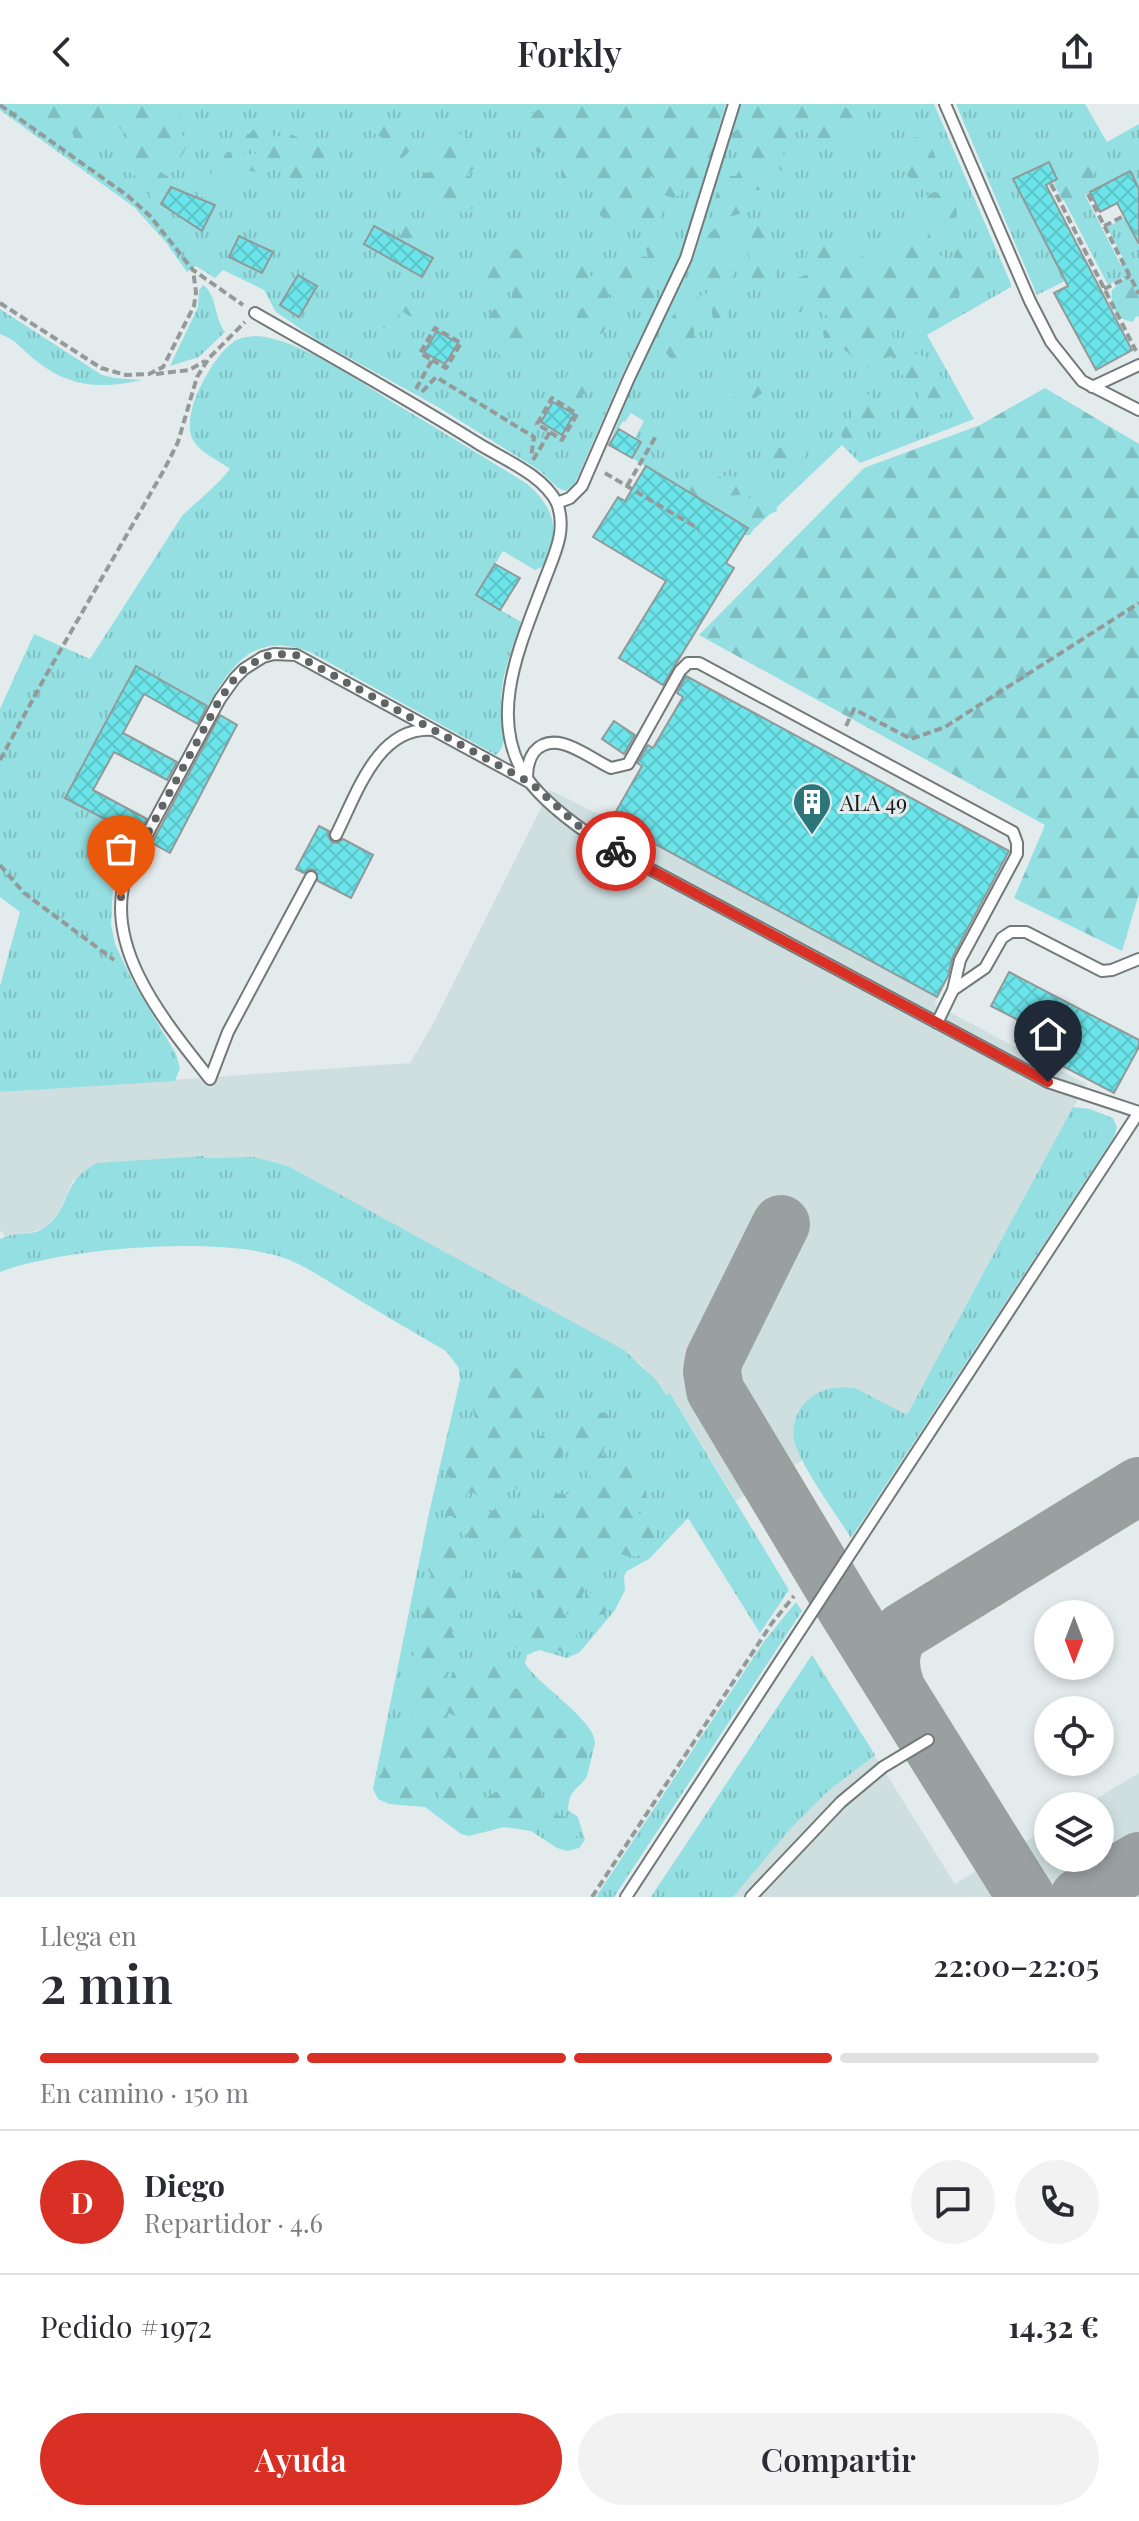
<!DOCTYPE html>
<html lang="es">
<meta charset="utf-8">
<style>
:root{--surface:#fff;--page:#f2f2f3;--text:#2b2b33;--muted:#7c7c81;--line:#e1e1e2;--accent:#d93025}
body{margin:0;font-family:"Playfair Display",serif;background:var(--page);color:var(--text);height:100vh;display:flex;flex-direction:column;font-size:30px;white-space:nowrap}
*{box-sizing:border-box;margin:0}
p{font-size:26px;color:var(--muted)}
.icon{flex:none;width:44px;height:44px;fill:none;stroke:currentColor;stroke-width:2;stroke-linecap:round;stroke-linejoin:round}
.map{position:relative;height:1793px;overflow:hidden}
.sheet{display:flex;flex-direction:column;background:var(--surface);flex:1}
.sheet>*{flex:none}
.needle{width:52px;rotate:180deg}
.fabs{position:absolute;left:1034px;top:1496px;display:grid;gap:16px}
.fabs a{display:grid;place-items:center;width:80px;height:80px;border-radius:50%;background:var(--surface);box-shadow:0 4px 12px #0003;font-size:40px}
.pin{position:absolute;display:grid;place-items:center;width:68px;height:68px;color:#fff;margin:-82px -34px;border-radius:50% 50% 50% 0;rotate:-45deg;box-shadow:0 0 8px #0007}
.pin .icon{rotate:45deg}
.courier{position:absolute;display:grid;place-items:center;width:80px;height:80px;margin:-40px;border:6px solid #d93025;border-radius:50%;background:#fff;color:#222;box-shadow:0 2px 10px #0007}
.overview em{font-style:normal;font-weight:600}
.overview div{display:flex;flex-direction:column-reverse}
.overview{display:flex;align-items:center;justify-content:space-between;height:136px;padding:0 40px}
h1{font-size:52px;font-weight:600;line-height:60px}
.bar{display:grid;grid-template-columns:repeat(4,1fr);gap:12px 8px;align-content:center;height:96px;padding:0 40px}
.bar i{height:10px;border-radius:6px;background:var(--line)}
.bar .selected{background:var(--accent)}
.bar p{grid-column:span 4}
.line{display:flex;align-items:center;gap:20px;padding:0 40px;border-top:2px solid var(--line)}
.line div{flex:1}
.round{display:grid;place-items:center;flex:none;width:84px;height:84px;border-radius:42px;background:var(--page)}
.primary-button{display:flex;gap:16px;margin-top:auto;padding:16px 40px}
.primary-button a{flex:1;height:92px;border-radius:48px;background:var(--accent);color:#fff;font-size:32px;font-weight:600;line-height:92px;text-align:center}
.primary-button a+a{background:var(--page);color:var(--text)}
header{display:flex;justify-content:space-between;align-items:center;height:104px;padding:0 40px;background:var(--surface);font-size:36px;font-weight:600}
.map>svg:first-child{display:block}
.built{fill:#cfdfe0}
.grass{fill:url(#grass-tufts)}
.forest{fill:url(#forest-firs)}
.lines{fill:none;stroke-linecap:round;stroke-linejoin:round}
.taxiway{stroke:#9aa0a0;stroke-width:58}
.building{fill:url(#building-cross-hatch);stroke:#929999;stroke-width:2}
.lane-casing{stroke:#727979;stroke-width:14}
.path{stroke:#949a9a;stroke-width:4;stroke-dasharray:8 4;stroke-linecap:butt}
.lane{stroke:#fff;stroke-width:10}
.done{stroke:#5f6464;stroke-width:8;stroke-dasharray:0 14.4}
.route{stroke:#d93025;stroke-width:10}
.labels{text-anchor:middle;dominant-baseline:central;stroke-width:6;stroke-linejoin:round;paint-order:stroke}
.poi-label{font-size:22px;fill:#181b1b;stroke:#e4ebec;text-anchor:start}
</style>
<header><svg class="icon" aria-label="back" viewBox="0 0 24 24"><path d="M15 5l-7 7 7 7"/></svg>Forkly<svg class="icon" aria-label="share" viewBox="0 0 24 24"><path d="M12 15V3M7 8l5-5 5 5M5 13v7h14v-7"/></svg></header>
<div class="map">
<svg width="1139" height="1793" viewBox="0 0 1139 1793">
<defs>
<pattern id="grass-tufts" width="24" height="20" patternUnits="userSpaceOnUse" patternTransform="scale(2)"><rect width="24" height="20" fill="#94dfe2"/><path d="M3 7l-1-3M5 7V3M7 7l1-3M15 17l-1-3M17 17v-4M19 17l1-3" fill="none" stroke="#7fbfc1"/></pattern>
<pattern id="forest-firs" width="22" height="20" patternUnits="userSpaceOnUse" patternTransform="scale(2)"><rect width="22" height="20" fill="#94dfe2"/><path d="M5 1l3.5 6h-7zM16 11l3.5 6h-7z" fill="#7fbfc1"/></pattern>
<pattern id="building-cross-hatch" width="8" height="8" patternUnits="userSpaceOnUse" patternTransform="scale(2)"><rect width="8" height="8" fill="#6be5ea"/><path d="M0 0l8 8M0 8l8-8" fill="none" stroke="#5cc4c8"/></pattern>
</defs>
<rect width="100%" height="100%" fill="#e4ebec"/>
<path class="built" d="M550,686L611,716L937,893L934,900L1086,980L907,1312L855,1284L804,1300L794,1319V1336L803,1356L736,1397L671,1290L666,1292L641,1260L288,1062L254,1053L204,1054L73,1076L60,1107L45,1124L19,1132H5L0,1126V988L410,959L434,918Z
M812,1551L955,1780L1048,1724V1754H1100V1702H1084L1139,1669V1793H651Z"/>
<path class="grass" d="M0,0H726L680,154L624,267L575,379L566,387L558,384L539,366L438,303L317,236L276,208L264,186L223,166L215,174L196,162L187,168L165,137L134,103L0,6Z
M740,0H934L1011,180V183L927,231L974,315L860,359L842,341L752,427L632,354L641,338L635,334L644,317L631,309L625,318L623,317L609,341L635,275L694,153Z
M956,0H1085L1107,38L1139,20V85L1130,67L1085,91L1126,171L1108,181L1054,77L1057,74L1048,58L1014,76L1065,177L1037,191Z
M1125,114L1139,141V186L1107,123Z
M203,181C217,190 214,214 225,228L199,253L170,262L198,203L199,186Z
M0,205L102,271L115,274L142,276C102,285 69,284 35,256C23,246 15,235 0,230Z
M256,232C297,234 357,276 394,299C438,325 482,352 526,379C555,403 562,429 542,463L535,466L503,447L476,491L521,518C513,543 501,570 501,597C502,614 510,640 496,651L310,548C256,528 233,557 208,602L136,562L66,694L138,733L113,782L111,820L115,840L132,876L176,950L180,964L175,977L0,988V882L20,808L0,793V605L34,530L90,555L182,412C198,396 216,383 230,365C219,356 198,348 192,334C181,309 212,254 232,239C239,233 247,233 256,232Z
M1073,1003L1090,1005L1113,1014L1117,1023L1114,1033L851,1434C836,1410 800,1361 794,1336C791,1322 797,1305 808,1296C821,1284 838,1282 855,1284L907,1311Z
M204,1052L205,1054L254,1053L288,1062L624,1246L656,1276L666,1291L670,1289L789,1486L760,1529L688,1414L649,1455L627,1467L624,1472L625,1486L615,1506L580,1548L567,1554L539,1546L527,1551L525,1559C536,1579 596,1617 595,1639C594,1643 589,1665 588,1669C583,1685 569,1681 568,1706L578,1713L585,1736L579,1744L567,1747L557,1744L531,1727L504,1723L469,1732L461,1730L425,1703L389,1700L378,1695L373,1685L429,1409L460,1276L459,1264L446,1247C411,1227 376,1206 341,1185C326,1176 310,1165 294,1158C234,1129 62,1144 0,1168V1135C15,1127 32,1134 47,1122C73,1100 60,1079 97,1059Z
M796,1498L802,1507L614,1793H596L765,1536Z
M812,1551L875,1651L828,1687L790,1725L733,1793H651Z"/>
<path class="forest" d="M45,0H186L180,13L179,27L188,37C184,50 182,53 171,61L164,58L158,61V66L168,73L169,82L159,99L149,92L150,83L144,76L127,67V61L135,49L130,34L120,24L106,30L99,42L75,37L72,28L57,17L41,21L34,15L35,7Z
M560,0H723C723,8 720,12 719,19C714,39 718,65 696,78L681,77L682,90L673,94L661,90L655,73L651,72L647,80L653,86L661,113C650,130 636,122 621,118C615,116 609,119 603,114C594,107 592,89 593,79L586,75L577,83L565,79L562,75L563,64L568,61L565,53L554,46L538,49C533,45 526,26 524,19C530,3 548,6 560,0Z
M739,0H798L801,2L804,0H839L857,9L861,26L858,34C835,43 815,37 798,21L791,22L783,51L790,55V65L782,67L778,64L777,56L773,60C764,62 753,62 744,58L745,49L736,48L731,42L732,29L746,19L739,12Z
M386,15L391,16L388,28L402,27L412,37V45L402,55C392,56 386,55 381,46L384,35L369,26L372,19L382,20Z
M257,22L267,25L275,33L281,32L284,27L327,47L312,78C292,82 281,62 263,63L260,61L255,68L248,66L243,73H236L233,79L224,80L213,95L200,92L202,83L212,79L216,72L210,69V63L221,62L217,56L220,49L231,48L234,58L239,60L243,58L239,53L242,48L253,51L264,44L256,41L255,35L248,34L243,40L236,38L240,29L249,30Z
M456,29L467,32L480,46L475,64L467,71L479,80L481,99L464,109L452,108L445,97L426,95L418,83L421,70L435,67L431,58C433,42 439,32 456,29Z
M919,33C933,41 938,53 936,69L931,76L912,77C898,62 893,36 919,33Z
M1062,55L1080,61L1088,56L1095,59L1094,73L1088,77L1083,75L1081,91L1073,97L1062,96L1054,80L1057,75L1051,61Z
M751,63L759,66L765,78L759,86L750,87L747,92L756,98L755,106L724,114L713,102L719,81L728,72H736L740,65Z
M934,88C949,91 957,96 957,112L947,122C928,123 920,111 923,93Z
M404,112L419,115L426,120L429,135L413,143L401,137L398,122Z
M757,117L766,127L768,136C746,164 777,153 775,178L765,186C755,185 747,182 745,171L751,162L749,150L736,142L725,157L732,170L729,176L731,181L729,191L723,195L731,199L726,210L727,216L718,219C711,214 712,210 712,203L707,208H701L694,218V232L701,237L698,244L692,246L687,254L673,258L667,250L658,246C658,219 686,196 709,188L703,180L695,183L690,174L694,162L700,158C696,143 704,132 716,124H737L748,118Z
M921,123L930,130L931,138L928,144L935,146L948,158L953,157C954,147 959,142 970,139C987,149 999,168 989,187L983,189L960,186C959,197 957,204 949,211H939L936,218L932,220L925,214L918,217L908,227C899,227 895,223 895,214H883L873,217L879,229L886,226L891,227L895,237L905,246L926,253V262L941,272L953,290L947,308L922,318L916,331L908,333L900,328L899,308L908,297L920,294L917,283L904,273L891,252L886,254L890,268L888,274L879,277L875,275L871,264L858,262L850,250L843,245C836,250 831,249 825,243L823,227L831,223L830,214L809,200L804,201L801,208H797L794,197L788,196L782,181L787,174H797L811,169L806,152L813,142L819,139L833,143H858L865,157L881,156L888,152C902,131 891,128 921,123Z
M655,137L666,138L670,152L664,158L654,159V167L650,173C655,182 659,189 653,199C636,206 622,202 610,190L606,197L611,218L601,230L593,232L580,226C574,212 577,206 589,199L573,188L570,183L573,174L571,170L567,178L561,183L557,182L552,168L581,155L589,161V170L592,173L609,168L619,170L622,161L636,157L640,152L648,153L646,145L648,139Z
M523,142L528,144L530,155L523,166L532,174L536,186L530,201L524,204L512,201V186L516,182L512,176C498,174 497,182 481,174L479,159L484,151L503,156L507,149Z
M1124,154L1135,156L1138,164L1136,169L1139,170V213L1136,212L1133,218C1115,216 1110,202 1112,186L1123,176L1119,164Z
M405,192L423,201L425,206L419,213L409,212L402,207L390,224C382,224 374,225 370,217L376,206L396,201Z
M499,203L511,207L514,215C524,216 526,227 526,236L522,240C529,246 532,253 525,261L521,262L513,254L502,256L498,252L500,243L507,240L502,237L503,226L494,229L490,227L487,217L493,206Z
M586,261L596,267C601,278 596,290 583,290V299L573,301L566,294L567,287L571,286L566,278V272L577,262Z
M727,277L736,281L751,277L761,279L765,287L750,298H740L735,293L726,295L720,292V283L723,278Z
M1045,284L1139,340V790L1122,847L1014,794L1045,721L699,531L864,364L980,321Z
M871,290L870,300L874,304L879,303L881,310C872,323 859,336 843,334L838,326L842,320L854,313L853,309L866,291Z
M790,335L803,338V352L800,357H791L784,365L771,361L770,351L778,344H784Z
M702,355L710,360V370L703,373L716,389L718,385L717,375L720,372H733L741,377L743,386L740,391L726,392L728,397L736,404L757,401L754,394L745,391L746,385C761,379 776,393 777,407L767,411L754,424L750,431H744L748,424L672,378L674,375H687L692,378V373L696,370L690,362V357Z
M498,1260L519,1265L560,1289L561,1296L539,1302L527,1292H519V1300L534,1309L533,1325L521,1326L519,1332L522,1338L529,1340L520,1373L526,1376V1380L516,1385L510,1379L506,1388L495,1397L488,1388L482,1395L473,1388L466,1390L467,1399H481L484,1405L490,1408L501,1401H516L522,1408L529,1407L540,1415L544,1412C537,1386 549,1390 568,1390C572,1390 576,1387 581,1385L591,1388L597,1383H604L603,1378L587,1371L585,1359L592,1352L591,1349L581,1347L568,1336C569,1318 590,1304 607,1310L610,1317L607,1324L599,1331L607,1336L602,1351C610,1356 613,1353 622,1353C642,1355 646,1383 648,1399L635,1408L652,1414C665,1438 645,1460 620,1450L616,1441L606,1443L598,1437L595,1438L599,1465L589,1471C589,1486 575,1503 562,1509L574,1512L580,1524L577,1530V1544L567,1549L549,1544L542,1535L534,1542L517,1544C503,1539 502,1525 509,1514L527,1510L545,1501L538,1493L540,1481L532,1483L528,1489L522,1492L523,1501L516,1503L511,1510L494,1511L490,1506L497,1492L495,1480L512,1479V1470L520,1468L519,1462L526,1453L528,1432L519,1433L521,1454C501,1467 503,1449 499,1437L492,1441L481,1440L476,1434L469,1435L463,1426L459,1429L455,1425L453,1412H445C438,1399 444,1386 450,1375L445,1366L450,1346L476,1318L471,1297L479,1270Z
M534 1344a15 15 0 1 1 30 0a15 15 0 1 1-30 0Z
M439,1427L451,1432L464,1468L455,1488L461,1490L464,1500L458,1516L454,1517L456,1526L452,1528L458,1541L452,1550L446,1552L444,1565L446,1568L441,1596L447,1618L440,1633L446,1644L445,1657L452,1660L455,1686L458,1689L472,1686L475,1692L483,1695L496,1688L509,1692L511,1688L502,1672H498L495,1675L487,1672L485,1680L465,1681L457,1657L446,1651L450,1637H456L464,1615L474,1610L470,1608C464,1611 458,1614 451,1610C435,1601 451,1580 452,1568L461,1564L468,1568L481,1564L489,1565L494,1559L502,1556L515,1563L520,1570L518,1576L509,1577L506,1586L521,1584L523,1589L530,1582L538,1583L552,1605L557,1607L558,1625L579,1624L590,1634L586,1654L581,1660L584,1666C582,1676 568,1684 558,1686L554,1681L542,1683L541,1693L547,1694L550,1700L546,1704L540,1701L536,1706L547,1714L555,1711L576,1715V1720L570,1723L580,1736C564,1750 544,1733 535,1718L525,1724L516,1723L510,1712L486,1719L476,1726C470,1726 453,1716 447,1712V1700L442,1696L438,1679L428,1681L414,1697H393L381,1688L379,1672L382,1669L392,1630L399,1629L397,1620L401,1616L406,1618L416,1610L408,1599L407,1588L411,1585L412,1575L416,1570C409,1560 412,1547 422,1540C418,1530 416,1521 424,1512L421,1509C426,1496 422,1485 431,1471L428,1465C431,1455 433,1434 439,1427Z
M606,1475L615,1478L617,1491L606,1497L608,1501L605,1510L590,1513L583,1505V1496L589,1489L594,1488L597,1478Z"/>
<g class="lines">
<path class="taxiway" d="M781,1120L714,1255L712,1267L715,1286L847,1506L1026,1793
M896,1583C889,1565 888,1542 903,1527L1139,1382
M1079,1793L1139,1757"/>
</g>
<path class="building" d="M1049,58L1057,75L1046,81L1132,246L1096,266L1054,189L1068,182L1013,75Z
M1130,67L1139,85V140L1117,99L1100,108L1090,88Z
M171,83L215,101L202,127L161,100Z
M374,122L433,154L422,173L364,140Z
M239,132L273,148L262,169L229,153Z
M298,171L317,182L299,213L280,201Z
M437,227L458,239L445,260L424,248Z
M553,298L574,310L562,331L541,318Z
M619,325L641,338L632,354L609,341Z
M646,362L748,424L726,459L734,464L663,581L619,554L666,477L593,433L618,393L625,397Z
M495,460L520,474L500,506L476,491Z
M136,562L207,602L198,620L144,590L123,629L177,658L167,676L114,648L93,686L147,715L137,732L65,694Z
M686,572L1009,747L953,852L948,872L937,893L611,716L642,662L637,659L648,641L653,644L683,593L677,589Z
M220,611L237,621L170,749L152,739Z
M614,617L635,631L624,650L602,635Z
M319,722L329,727L328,732L332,738L337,739L343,735L373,751L351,794L318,777L315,766L310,765L304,769L296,765Z
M1009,868L1139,936V943L1114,989L1015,937L1024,919L991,902Z"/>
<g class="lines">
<defs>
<path id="lane" d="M945,0L1030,197L1051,238L1082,277L1139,306
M255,209C330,252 406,294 479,340C505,356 543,371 557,399
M1092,283L1139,261
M527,673C527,664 529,655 534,648C555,623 590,655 611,664L628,660L680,567L688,559H699L1013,728L1017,739V750L960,856L953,886
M336,731C356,692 377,622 432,626
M937,919L953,886L985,864L1002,834L1011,828H1026L1102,867L1112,866L1139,855
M210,975C166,919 99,841 128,766L220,595L235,574L244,565L263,553L274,550L296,551L529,678
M210,975L228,928L311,773
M626,1793L1139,1008L1048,978L605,741C579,724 543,698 526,673C485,612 523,535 545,475C555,449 567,426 557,399L570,394L582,382L629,274L686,154L734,0
M751,1793L841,1698L883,1663L928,1636"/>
</defs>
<use href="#lane" class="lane-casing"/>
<path class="path" d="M0,1L128,92L150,112L193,166L243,201
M1051,80L1136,247
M1088,90L1139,190
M1104,122L1122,113
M1104,185L1130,172
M0,199L101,264L126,271L149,270L163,263L194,202L196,188L193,166
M156,270L189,266L205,257
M416,285L432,256L420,249L435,224L461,239L446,264L432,256
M422,288L436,273L534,333L531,353
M533,356L550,328L537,320L552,294L577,310L562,336L550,328
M605,369L699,425
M627,382L656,332
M846,622L854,605L911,635L945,623L1139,499
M0,656L45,573L164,366L178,338L197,273L209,254L245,218
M0,761L24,789L114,856
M592,1793L772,1519L794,1492"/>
<use href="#lane" class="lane"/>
</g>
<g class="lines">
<path class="done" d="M121,793L128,766L220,595L235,574L244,565L263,553L274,550L296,551L531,679L583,726L616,747"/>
<path class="route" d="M616,747L1048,978"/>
</g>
<defs>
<symbol id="building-pin" viewBox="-11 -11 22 30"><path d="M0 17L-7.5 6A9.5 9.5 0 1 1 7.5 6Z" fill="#2c7679" stroke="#e4ebec"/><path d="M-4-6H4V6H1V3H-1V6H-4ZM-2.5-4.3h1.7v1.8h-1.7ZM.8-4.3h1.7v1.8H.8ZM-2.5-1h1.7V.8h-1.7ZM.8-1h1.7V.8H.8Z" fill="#fff"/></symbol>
</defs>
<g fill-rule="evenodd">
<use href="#building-pin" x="790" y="676" width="44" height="60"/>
</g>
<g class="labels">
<g class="poi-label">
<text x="840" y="698">ALA 49</text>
</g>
</g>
</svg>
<div class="fabs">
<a><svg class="needle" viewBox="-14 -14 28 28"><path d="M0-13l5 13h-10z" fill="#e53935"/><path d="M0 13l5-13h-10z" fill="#7c7c81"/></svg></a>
<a><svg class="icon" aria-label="locate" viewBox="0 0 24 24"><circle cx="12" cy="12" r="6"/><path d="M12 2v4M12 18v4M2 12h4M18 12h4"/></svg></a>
<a><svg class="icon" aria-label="layers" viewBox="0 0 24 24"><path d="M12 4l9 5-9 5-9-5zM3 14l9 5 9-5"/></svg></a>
</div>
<div class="pin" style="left:121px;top:793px;background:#ea580c"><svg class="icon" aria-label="bag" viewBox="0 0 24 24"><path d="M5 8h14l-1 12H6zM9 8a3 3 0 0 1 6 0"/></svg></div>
<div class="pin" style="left:1048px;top:978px;background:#1f2937"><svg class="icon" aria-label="home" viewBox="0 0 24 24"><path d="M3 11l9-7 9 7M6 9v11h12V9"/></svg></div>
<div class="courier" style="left:616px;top:747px"><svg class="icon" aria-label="bike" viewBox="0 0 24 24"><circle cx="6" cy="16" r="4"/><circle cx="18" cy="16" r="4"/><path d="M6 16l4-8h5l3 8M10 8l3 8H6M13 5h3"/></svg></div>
</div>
<section class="sheet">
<div class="overview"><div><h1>2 min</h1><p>Llega en</p></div><em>22:00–22:05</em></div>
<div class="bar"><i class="selected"></i><i class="selected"></i><i class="selected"></i><i></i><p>En camino · 150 m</p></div>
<div class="line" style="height:144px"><b class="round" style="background:var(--accent);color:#fff">D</b><div><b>Diego</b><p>Repartidor · 4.6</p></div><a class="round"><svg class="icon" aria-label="chat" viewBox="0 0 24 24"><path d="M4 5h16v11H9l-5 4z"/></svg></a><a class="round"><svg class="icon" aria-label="phone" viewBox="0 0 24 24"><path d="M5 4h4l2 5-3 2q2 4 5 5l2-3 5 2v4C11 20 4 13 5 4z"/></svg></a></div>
<div class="line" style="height:104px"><div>Pedido #1972</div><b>14.32 €</b></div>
<div class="primary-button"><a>Ayuda</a><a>Compartir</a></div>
</section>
